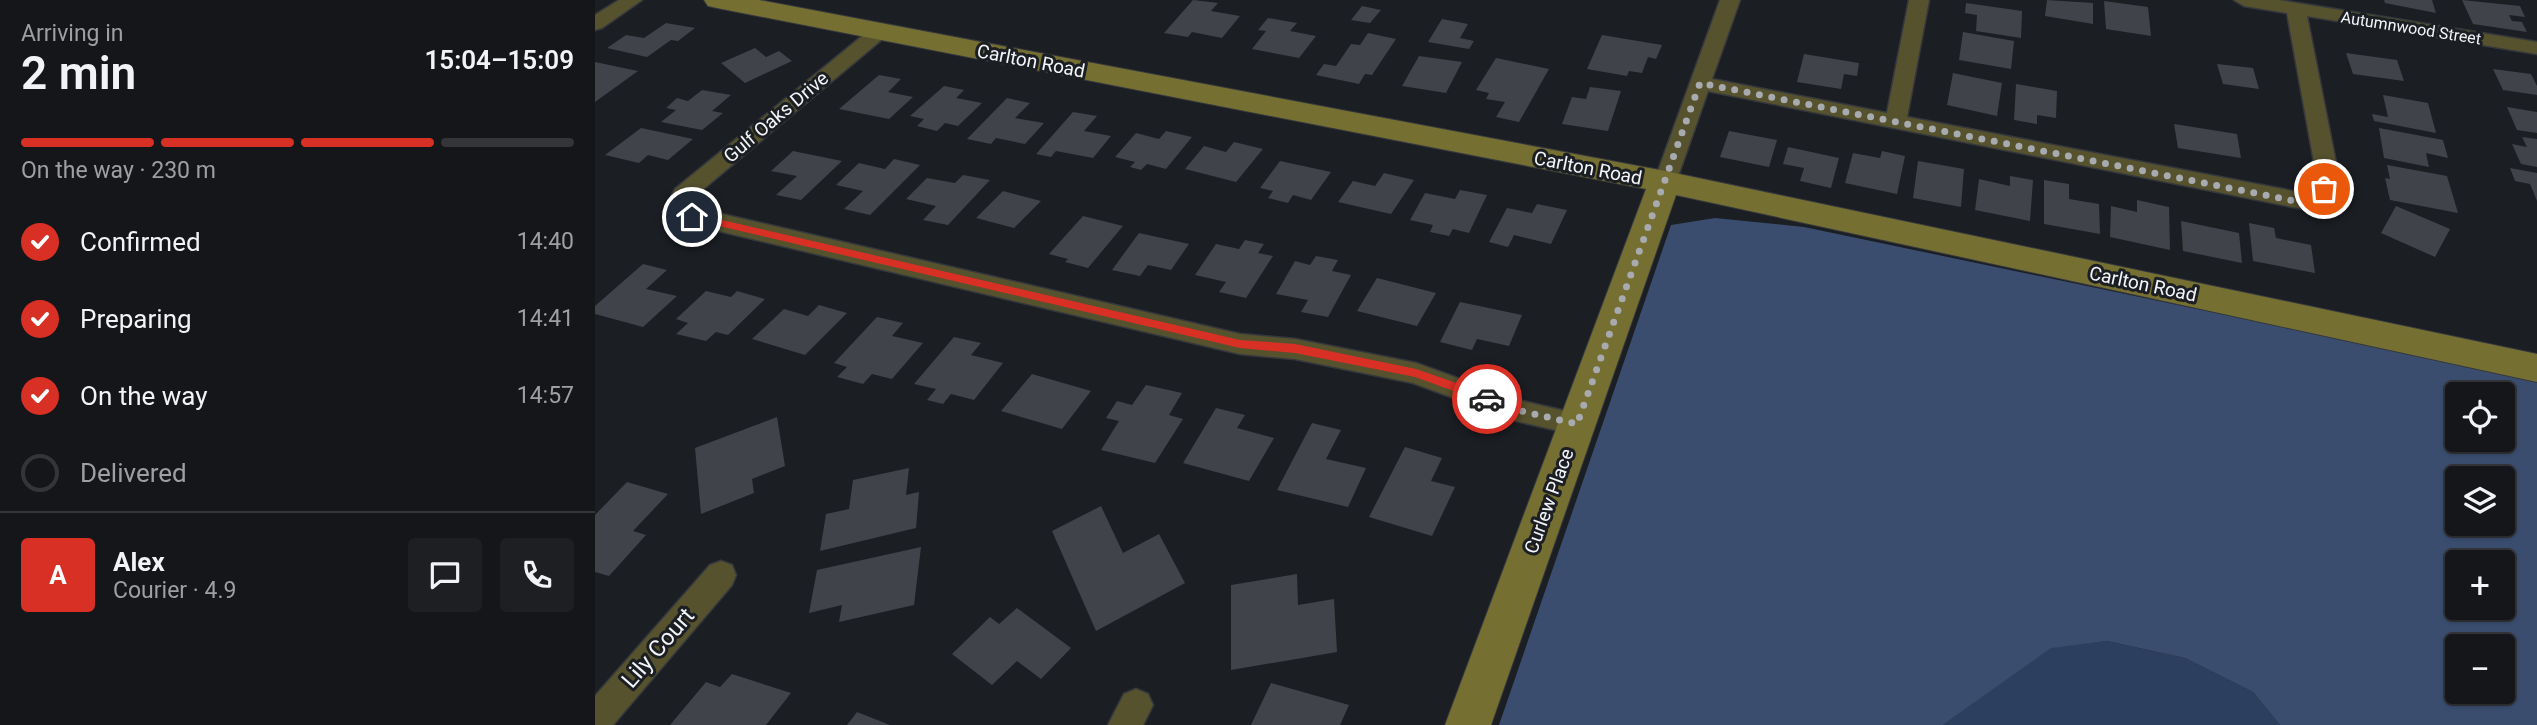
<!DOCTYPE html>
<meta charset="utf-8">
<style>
:root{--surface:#14161a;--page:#1d1f23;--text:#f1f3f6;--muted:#9d9fa2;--line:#333539;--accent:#d93025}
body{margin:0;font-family:Roboto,sans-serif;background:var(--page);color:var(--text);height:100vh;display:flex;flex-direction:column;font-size:26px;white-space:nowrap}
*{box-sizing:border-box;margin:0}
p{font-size:23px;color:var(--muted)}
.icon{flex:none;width:38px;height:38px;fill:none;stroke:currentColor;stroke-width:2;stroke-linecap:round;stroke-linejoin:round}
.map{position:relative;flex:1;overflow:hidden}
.sheet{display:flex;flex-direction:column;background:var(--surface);width:595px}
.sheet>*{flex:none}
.fabs{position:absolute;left:1850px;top:382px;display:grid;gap:14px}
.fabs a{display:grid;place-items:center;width:70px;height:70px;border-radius:7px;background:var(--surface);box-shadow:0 2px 5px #0004,0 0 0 2px var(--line);font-size:35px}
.pin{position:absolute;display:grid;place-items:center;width:60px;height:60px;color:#fff;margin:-30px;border:4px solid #fff;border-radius:50%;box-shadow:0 2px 7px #0007}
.courier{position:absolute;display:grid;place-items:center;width:70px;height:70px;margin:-35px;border:5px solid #d93025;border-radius:50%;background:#fff;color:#222;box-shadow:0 2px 9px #0007}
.headline em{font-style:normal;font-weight:600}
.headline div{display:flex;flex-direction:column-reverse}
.headline{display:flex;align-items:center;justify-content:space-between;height:119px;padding:0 21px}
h1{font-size:46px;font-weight:600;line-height:52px}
.bar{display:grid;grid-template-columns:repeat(4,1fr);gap:10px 7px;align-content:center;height:84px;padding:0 21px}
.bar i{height:9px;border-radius:5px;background:var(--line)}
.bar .active{background:var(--accent)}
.bar p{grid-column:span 4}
.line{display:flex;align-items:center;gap:18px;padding:0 21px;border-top:2px solid var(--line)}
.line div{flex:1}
.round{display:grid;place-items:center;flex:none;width:74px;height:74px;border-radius:7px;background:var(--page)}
ol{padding:0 21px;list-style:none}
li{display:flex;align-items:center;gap:21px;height:77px}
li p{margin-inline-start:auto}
li .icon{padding:7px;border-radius:50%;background:var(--accent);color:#fff;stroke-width:4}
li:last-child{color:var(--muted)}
li i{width:38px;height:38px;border:4px solid var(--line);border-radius:50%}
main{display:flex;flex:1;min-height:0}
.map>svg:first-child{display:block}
.green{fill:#2d3f5e}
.forest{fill:#3a4d6f;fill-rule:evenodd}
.building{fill:#404349}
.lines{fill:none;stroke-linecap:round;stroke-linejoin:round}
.street-casing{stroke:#35383d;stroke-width:3}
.secondary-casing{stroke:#35383d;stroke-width:2}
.street{fill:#56522e;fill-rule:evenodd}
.secondary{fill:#766f32;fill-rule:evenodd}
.route{fill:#d93025}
.done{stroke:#a7aaae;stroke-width:7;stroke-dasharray:0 12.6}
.labels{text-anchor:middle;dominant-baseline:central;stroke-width:6;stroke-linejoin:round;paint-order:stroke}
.far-street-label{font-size:16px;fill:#f3f5f9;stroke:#1b1e23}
.street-label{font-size:19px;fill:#f3f5f9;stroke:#1b1e23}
.near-street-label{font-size:23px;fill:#f3f5f9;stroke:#1b1e23}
</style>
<main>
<section class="sheet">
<div class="headline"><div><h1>2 min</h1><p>Arriving in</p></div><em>15:04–15:09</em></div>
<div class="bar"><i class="active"></i><i class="active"></i><i class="active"></i><i></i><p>On the way · 230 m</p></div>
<ol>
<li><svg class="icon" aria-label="check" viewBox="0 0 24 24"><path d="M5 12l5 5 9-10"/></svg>Confirmed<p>14:40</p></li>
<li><svg class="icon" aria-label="check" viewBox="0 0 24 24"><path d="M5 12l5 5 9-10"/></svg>Preparing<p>14:41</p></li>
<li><svg class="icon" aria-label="check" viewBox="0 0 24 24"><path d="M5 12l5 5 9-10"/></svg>On the way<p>14:57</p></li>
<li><i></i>Delivered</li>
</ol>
<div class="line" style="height:126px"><b class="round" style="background:var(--accent);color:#fff">A</b><div><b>Alex</b><p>Courier · 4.9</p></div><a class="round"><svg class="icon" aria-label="chat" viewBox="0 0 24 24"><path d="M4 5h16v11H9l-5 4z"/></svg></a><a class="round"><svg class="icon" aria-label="phone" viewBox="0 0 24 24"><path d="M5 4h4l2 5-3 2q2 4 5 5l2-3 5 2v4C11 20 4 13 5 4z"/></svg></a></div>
</section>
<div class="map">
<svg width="1942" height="725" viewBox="0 0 1942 725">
<rect width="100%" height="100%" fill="#1b1e23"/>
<path class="green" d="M1512,641L1590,658L1658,692L1685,725H1348L1456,647Z"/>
<path class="forest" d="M1120,218L1209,227L1942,380V725H1685L1658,692L1590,658L1512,641L1456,648L1348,725H904L1076,225ZM1862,394H1908V439H1862ZM1862,478H1908V523H1862ZM1862,562H1908V607H1862ZM1862,646H1908V691H1862Z"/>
<path class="building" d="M598,0L623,3L616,11L645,16L627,38L597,32L593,37L569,33Z
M1452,0L1498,3V24L1450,16Z
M1789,0H1837L1841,13L1790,3Z
M1867,0L1925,6L1930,17L1914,15L1917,21L1927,22L1932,32L1878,24Z
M1509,1L1553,7L1556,36L1511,29Z
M1371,3L1427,11L1426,38L1381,31L1382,15L1370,13Z
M767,6L786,10L775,23L756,20Z
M673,18L702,23L695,31L721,36L704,58L657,49L671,31L663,30Z
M847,19L873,24L865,38L879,41L874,49L833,42Z
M71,23L100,28L83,41L76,40L52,57L12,48L31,35L49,38Z
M1368,32L1419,41L1416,69L1364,60Z
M773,33L801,39L777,75L770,74L764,84L721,75L729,64L741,66L756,44L765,45Z
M1007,35L1067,45L1061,59L1053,57L1047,73L1034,71L1032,76L992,69Z
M160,48L171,57L184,51L197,61L150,83L126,63Z
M1751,53L1802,60L1809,81L1758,74Z
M1209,54L1264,63L1262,76L1249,74L1246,89L1202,82Z
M824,56L867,62L851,93L807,86Z
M901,58L954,69L924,122L901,117L910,102L891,99L894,93L881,90Z
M0,62L43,71L0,102Z
M1622,64L1658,68L1664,89L1628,84Z
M1898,69L1936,74L1942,86V95L1908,90Z
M1358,73L1407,83L1402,116L1352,105Z
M284,75L306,79L293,92L318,97L294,119L244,109Z
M1421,84L1462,91L1461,118L1442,115V124L1419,120Z
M349,86L369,90L361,98L387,103L363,126L350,123L342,131L322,126L329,119L315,116Z
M995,87L1026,91L1013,131L967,124L977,97L991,99Z
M107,90L136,95L117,111L128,113L107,130L66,122L81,110L71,108L82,98L93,101Z
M1788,95L1833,103L1841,133L1779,121L1777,114L1793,117Z
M412,98L435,103L420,118L449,123L430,144L401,138L396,144L372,139Z
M1912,107L1942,112V133L1922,130Z
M478,112L502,116L489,131L516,136L498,158L461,151L456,157L441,154Z
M1579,124L1642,134L1646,158L1583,148Z
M46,128L98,139L73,160L53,155L44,163L10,155Z
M1784,128L1848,140L1853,158L1831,153L1834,167L1789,158Z
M571,131L597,137L571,169L552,164L546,170L535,167L540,162L520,157L541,133L564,139Z
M1134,131L1182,140L1174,167L1125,157Z
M1927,137L1942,139V167L1926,164L1917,144L1932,147Z
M639,142L668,149L641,182L590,169L609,146L631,152Z
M1193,147L1244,158L1236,188L1205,181L1209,168L1188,164Z
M198,151L247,161L206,200L181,195L202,176L176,171Z
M1287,151L1310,156L1302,194L1250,183L1258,153L1285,158Z
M299,159L325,165L275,215L249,209L268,191L241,185L264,163L290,169Z
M685,161L736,172L716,200L698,195L693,203L673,198L678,191L665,188Z
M1323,161L1369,169L1366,207L1318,198Z
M1792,165L1852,176L1863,213L1795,200L1790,178L1795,179Z
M1915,168L1942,173V201L1935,184L1920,181Z
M789,173L819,180L796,214L743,202L758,181L780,186Z
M368,175L395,180L353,225L328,220L341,206L311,199L332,178L360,183Z
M1415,176L1438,180L1435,221L1380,210L1384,179L1415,186Z
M1449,180L1474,184V199L1504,204L1505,234L1449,224Z
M865,190L892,195L874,233L858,229L854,236L835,232L838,225L815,220L830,193L860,199Z
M408,191L446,201L419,228L381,218Z
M1542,200L1574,207L1575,250L1515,237L1516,206L1542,212Z
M942,204L972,210L956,244L919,235L913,247L894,242L912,208L937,213Z
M1801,206L1855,229L1840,257L1786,233Z
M488,216L528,226L493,268L470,262L473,259L454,254Z
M1586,221L1644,233L1647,263L1588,251Z
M1654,223L1679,228L1681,238L1716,245L1720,273L1658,261Z
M544,233L594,244L576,270L553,265L545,276L517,270Z
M650,240L669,244L663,253L678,256L651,298L624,292L631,282L600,275L621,244L644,249Z
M721,256L743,260L737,271L756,275L733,317L706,312L713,300L681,294L700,261L715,265Z
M48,264L72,270L51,289L82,296L48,327L0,314V306Z
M782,278L841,293L822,326L762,311Z
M111,291L136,297L142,291L170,299L133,335L121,332L111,341L81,334L93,323L81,319Z
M865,302L927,315L914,346L882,339L877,350L845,342Z
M224,305L252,313L210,355L157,339L189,309L213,316Z
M282,317L308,323L297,336L328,343L297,379L277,374L268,384L242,377L252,367L239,363Z
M359,337L386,343L376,355L408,363L379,400L356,394L348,404L332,400L341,389L319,384Z
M437,374L496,391L467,429L406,411Z
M551,385L587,393L574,415L588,419L560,463L506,450L524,421L511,418L522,401L537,405Z
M621,408L650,415L642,428L679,438L654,481L588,463Z
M182,417L190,466L157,479L159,493L106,514L100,448Z
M717,423L746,430L731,459L771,468L753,507L682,490Z
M810,447L847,458L836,481L860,487L837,536L774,517Z
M314,468L311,495L324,492L321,528L225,551L231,514L254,509L258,480Z
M32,482L73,494L38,531L51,535L14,576L0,572V515Z
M506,506L528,553L564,534L590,583L501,631L457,531Z
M326,547L319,605L244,622L247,605L214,613L222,570Z
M702,574L703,605L739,599L742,652L636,670V585Z
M422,608L476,648L446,679L422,661L397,685L357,654L395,617L404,624Z
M137,674L196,693L171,725H75L111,682L125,687Z
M676,683L754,705L745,725H656Z
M262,712L295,725H252Z"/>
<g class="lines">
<defs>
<path id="street" d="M24,0H47L7,28L0,30V15Z
M1125,0H1145L1117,79L1292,113L1314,0H1334L1312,117L1708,193L1718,187L1721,173L1692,13L1649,6L1639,0H1684L1942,42V54L1712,16L1743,173C1742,196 1729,204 1708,209L1113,91L1081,182L1078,187L1070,190L1062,187L1059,182Z
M284,26L291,28L294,32L291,36L100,196L101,208L645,334L700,339L821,363L923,400L992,416L996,424L992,432L982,435L921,421L818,383L700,359L645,354L98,225C82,220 70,205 80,189L277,28Z
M126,561L137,565L141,575L137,585L18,725H0V696L115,565Z
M541,689L553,694L558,705L548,725H513L529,694Z"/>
<path id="secondary" d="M109,0H164L1070,171L1942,354V382L1081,195L896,725H850L1051,189L122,8L113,6Z"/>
</defs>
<use href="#street" class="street-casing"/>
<use href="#secondary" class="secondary-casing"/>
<use href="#street" class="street"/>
<use href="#secondary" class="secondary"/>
</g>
<path class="route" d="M97,213L645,340L700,344L821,369L896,395L898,399L892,403L820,377L700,353L645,348L94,219V214Z"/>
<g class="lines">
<path class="done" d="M892,399L922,410L982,424L1105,83L1700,201L1719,198L1729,189"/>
</g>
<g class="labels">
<g class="far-street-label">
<text transform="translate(1816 28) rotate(9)">Autumnwood Street</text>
</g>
<g class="street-label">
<text transform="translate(436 61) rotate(11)">Carlton Road</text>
<text transform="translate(181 117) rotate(-40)">Gulf Oaks Drive</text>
<text transform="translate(993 168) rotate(11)">Carlton Road</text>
<text transform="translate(1548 284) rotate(12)">Carlton Road</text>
<text transform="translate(954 501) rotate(-70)">Curlew Place</text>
</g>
<g class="near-street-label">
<text transform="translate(63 648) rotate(-49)">Lily Court</text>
</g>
</g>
</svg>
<div class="fabs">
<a><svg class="icon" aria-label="locate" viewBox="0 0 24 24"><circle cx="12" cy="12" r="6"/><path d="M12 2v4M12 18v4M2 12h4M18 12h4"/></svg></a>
<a><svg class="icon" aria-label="layers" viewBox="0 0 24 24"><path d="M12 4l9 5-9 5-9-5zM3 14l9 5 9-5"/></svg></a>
<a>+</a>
<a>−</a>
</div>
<div class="pin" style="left:1729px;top:189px;background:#ea580c"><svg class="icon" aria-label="bag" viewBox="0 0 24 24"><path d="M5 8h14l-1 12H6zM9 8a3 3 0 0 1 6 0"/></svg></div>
<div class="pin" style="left:97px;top:217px;background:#1f2937"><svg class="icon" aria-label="home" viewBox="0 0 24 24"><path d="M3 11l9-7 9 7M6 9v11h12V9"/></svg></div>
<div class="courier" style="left:892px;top:399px"><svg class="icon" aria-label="car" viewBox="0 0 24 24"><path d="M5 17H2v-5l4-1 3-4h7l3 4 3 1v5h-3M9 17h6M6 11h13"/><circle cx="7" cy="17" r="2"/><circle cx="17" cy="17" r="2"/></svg></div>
</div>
</main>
